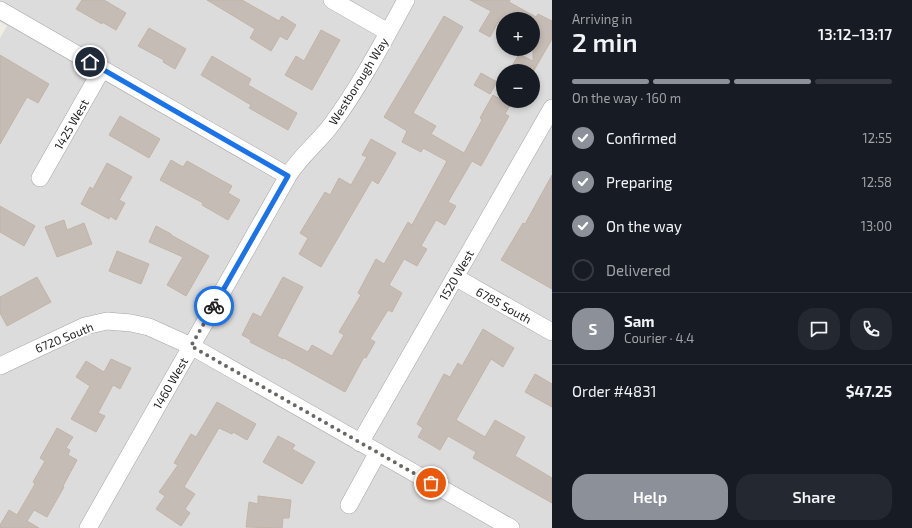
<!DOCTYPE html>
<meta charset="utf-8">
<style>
:root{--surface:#171b24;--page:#242831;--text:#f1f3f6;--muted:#9ea1a6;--line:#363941;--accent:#8c9099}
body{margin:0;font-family:"Exo 2",sans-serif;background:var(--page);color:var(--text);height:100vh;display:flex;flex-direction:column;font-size:15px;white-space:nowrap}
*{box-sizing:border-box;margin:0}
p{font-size:13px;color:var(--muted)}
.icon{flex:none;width:22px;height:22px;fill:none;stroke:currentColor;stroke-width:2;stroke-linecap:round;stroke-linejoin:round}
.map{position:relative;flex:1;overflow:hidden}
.panel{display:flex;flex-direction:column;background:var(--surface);width:360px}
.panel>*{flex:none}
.buttons{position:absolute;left:496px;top:12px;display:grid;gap:8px}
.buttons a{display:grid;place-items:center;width:44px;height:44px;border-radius:50%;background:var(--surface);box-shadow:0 2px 6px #0003;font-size:20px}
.pin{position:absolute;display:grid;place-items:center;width:34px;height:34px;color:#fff;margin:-17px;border:2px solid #fff;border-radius:50%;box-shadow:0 1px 4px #0007}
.courier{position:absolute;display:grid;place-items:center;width:40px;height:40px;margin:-20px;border:3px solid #1a73e8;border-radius:50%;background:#fff;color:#222;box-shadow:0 1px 5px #0007}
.overview em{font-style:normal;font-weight:600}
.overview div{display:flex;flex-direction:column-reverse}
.overview{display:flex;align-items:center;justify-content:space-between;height:68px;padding:0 20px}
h1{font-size:26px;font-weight:600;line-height:30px}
.bar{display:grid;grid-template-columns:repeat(4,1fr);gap:6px 4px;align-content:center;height:48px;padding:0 20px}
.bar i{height:5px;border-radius:3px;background:var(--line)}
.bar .current{background:var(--accent)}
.bar p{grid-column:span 4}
.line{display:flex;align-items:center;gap:10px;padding:0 20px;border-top:1px solid var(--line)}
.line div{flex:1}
.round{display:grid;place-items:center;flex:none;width:42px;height:42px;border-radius:16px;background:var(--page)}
ol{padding:0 20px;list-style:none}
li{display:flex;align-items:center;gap:12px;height:44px}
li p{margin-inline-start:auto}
li .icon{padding:4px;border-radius:50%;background:var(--accent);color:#fff;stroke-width:4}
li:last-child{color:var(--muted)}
li i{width:22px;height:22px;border:2px solid var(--line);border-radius:50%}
.button{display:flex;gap:8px;margin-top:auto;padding:8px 20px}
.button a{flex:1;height:46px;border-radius:16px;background:var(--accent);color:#fff;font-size:16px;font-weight:600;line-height:46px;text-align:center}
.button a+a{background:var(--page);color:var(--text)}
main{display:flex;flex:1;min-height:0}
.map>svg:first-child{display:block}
.residential{fill:#dddcdc;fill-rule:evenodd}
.building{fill:#c5bcb5;stroke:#c2b4a7}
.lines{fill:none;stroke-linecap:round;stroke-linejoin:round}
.minor-casing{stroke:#a6a6a6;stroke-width:18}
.minor{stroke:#fff;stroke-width:17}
.done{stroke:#686764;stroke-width:4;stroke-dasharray:0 7.2}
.route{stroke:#1a73e8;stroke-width:5}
.labels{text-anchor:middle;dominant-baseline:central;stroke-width:4;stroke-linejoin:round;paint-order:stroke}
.street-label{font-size:12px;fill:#1f1f1f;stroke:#fff}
</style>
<main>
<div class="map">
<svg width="552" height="528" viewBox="0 0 552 528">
<rect width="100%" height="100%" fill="#f0ede5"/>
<path class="residential" d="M0,0H552V528H0V38L7,26L0,22ZM503,19H533V49H503ZM503,71H533V101H503Z"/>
<path class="building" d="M82,0H104L126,13L116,30L102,22V24L76,9Z
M207,0H242L279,21L282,16L296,25L287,40L280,36L271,51L250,38L255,29Z
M470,0H510L509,2L536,17L538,14L552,21V39L533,72V65L529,71H509L519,54L533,61V22L535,19H503V25L498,22L490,37L479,31L491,11Z
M444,16L463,27L413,113L436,126L431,134L464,153L482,120L480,118L493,95L510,105L505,114L509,116L481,166L472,161L448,202L456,206L445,225L436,220L421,246L427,249L417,266L404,259L389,285L402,293L392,312L388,310L370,339L375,342L366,358L364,357L345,392L284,358L283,359L250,342L251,340L242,335L253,313L261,317L283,277L303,287L277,336L308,352L312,345L332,356L344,335L339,332L361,295L358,293L376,259L384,264L408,222L412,225L447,161L423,148L421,152L402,142L407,131L384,117Z
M149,28L186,49L175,69L163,62L164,60L138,46Z
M321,30L340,40L312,90L285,75L296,56L304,61Z
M0,55L49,84L38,103L27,97L0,144Z
M212,56L251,79L248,85L297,113L288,130L249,108L251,105L201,75Z
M481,73L497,82L490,94L474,85Z
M120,116L160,139L149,158L109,135Z
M371,139L396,153L378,184L372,180L321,267L299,254L308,238L300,233L325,192L330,195L339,178L351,185L367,157L362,155Z
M171,160L183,167L187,161L232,186L228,193L240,200L228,220L202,205L203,203L160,180Z
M107,163L132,177L119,200L125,203L116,220L110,216L109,219L81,204L90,187L93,189Z
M552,175V289L501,260L523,223L525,224Z
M0,206L35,226L24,246L0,232Z
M64,220L67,230L84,223L92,244L57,257L45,227Z
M156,226L171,234V235L209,256L186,296L167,285L183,257L149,242Z
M117,251L149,264L141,284L109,271Z
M37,277L51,302L7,326L0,313V297Z
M483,329L514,348L503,367L491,359L456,420L485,437L495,420L525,437L515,456L552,478V503L473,458L476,452L448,436L440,450L418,437L423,428L417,424L444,374L450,377L458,363L462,366Z
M111,359L131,368L120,389L113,385L98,413L105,416L96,432L71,419L90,386L76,377L86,361L104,372Z
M535,374L552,384V407L525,392Z
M217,402L256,424L247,440L233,432L232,434L219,428L184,487L195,494L185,509L190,513L181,526L156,509L165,496L159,492L178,465L174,463L191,434L196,437Z
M57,428L73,437L66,448L70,450L68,455L77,460L63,486L64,487L47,517L34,510L27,521L39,528H0V525L9,510L17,515L35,484L33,482L45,461L40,458Z
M278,436L295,445L292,449L315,462L302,484L263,462Z
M258,496L291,500L289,518H283L282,528L246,527L249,502L258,504Z"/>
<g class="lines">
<defs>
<path id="minor" d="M332,0L388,32
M0,10L288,176
M40,178L102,69
M455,277L552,332
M0,366L85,326L107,321L131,323L149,327L191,346L511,528
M360,443L552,108
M349,505L378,452
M88,528L288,176C300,156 318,143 332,124C360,86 383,42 406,0"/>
</defs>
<use href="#minor" class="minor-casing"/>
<use href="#minor" class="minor"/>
</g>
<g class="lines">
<path class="done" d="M214,306L191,346L431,483"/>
<path class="route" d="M90,62L288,176L214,306"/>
</g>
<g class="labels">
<g class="street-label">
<text transform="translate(358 81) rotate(-58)">Westborough Way</text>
<text transform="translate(71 124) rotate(-60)">1425 West</text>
<text transform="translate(456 275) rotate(-60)">1520 West</text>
<text transform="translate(504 305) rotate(29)">6785 South</text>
<text transform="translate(64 337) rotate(-22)">6720 South</text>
<text transform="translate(170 383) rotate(-60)">1460 West</text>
</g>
</g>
</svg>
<div class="buttons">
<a>+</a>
<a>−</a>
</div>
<div class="pin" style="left:431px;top:483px;background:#ea580c"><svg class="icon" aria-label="bag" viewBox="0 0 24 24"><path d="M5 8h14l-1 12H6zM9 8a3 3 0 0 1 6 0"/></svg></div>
<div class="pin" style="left:90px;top:62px;background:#1f2937"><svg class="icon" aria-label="home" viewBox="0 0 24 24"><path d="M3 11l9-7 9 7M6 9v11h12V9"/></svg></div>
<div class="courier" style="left:214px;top:306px"><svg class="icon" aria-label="bike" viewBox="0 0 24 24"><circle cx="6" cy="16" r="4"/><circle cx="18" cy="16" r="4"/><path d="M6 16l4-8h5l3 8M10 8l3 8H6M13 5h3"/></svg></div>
</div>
<section class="panel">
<div class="overview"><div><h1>2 min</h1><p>Arriving in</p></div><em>13:12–13:17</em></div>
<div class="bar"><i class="current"></i><i class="current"></i><i class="current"></i><i></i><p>On the way · 160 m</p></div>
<ol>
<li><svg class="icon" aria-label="check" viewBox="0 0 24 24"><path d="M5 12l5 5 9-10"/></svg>Confirmed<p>12:55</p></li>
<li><svg class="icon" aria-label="check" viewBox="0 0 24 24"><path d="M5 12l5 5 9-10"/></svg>Preparing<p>12:58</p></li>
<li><svg class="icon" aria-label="check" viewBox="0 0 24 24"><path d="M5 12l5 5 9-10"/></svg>On the way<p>13:00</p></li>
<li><i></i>Delivered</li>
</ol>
<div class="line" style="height:72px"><b class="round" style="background:var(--accent);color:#fff">S</b><div><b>Sam</b><p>Courier · 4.4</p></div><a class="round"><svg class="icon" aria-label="chat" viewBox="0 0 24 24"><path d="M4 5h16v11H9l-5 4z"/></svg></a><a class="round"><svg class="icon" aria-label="phone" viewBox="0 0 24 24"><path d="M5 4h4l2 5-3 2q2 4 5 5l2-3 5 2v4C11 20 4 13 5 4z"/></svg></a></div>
<div class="line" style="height:52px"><div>Order #4831</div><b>$47.25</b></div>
<div class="button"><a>Help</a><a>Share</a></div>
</section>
</main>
